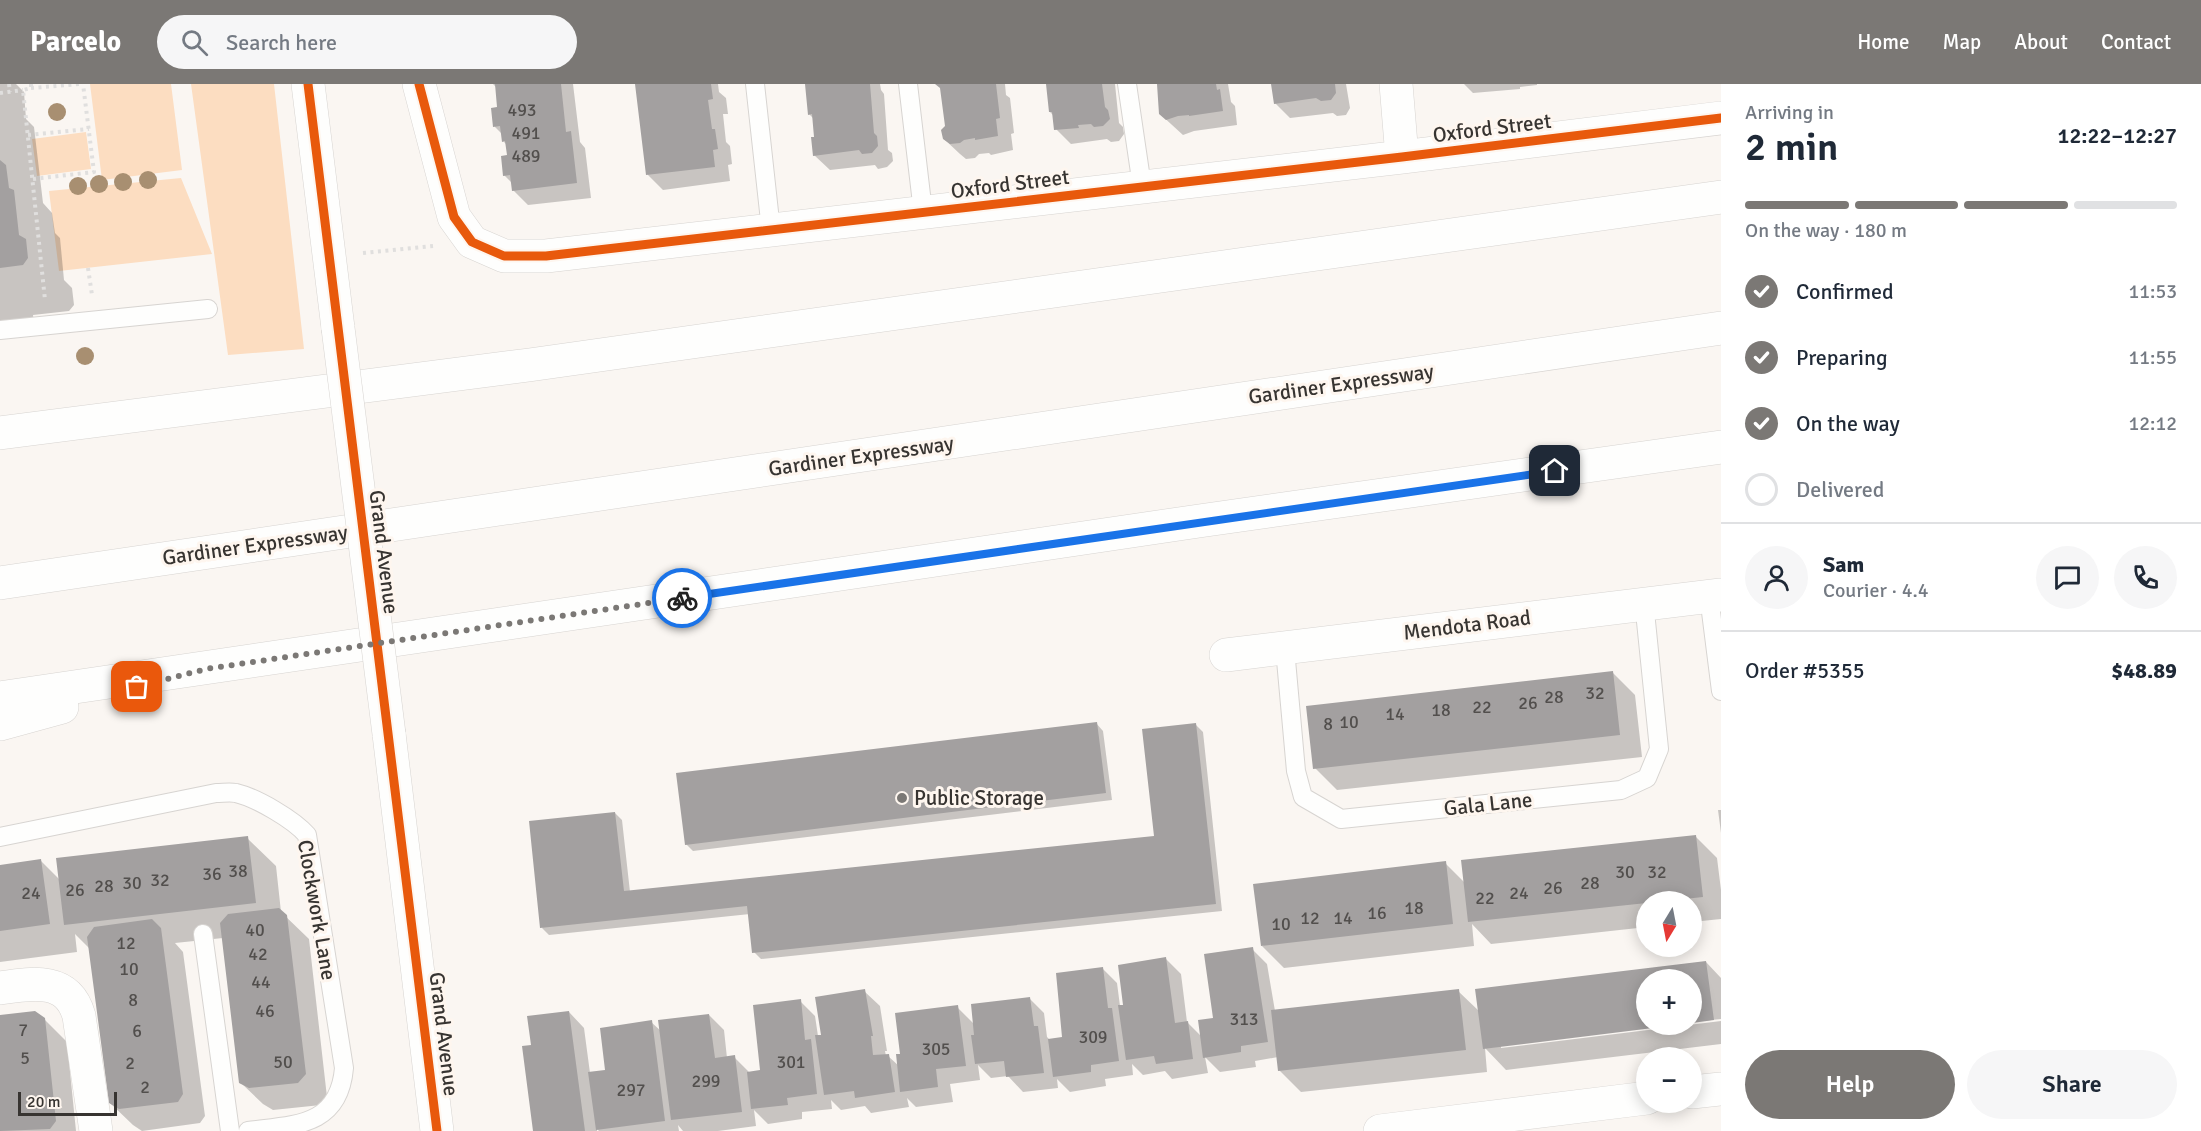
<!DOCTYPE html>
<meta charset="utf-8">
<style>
:root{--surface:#fff;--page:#f6f6f7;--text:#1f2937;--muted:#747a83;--line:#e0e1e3;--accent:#7b7875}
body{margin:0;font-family:Signika,sans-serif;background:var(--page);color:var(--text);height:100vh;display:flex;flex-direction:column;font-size:22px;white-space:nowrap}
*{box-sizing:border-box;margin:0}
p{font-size:20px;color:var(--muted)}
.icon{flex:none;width:33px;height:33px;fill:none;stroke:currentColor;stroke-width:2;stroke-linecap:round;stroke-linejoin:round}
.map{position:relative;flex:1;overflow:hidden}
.details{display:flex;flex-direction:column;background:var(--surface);width:480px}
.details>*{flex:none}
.needle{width:39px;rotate:190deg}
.fabs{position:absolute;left:1636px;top:807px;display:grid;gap:12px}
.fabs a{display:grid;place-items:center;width:66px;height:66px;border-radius:50%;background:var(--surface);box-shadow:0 3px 15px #0003;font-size:30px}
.scale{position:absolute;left:18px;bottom:15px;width:99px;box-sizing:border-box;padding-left:6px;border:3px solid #373431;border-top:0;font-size:16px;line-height:21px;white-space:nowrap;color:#373431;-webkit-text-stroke:4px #fef6ef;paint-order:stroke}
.pin{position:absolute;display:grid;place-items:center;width:51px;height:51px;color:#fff;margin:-26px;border-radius:12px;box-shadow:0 3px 9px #0006}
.courier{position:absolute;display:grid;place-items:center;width:60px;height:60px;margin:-30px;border:4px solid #1a73e8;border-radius:50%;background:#fff;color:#222;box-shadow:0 2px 8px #0007}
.summary em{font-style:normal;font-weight:600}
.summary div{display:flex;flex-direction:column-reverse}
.summary{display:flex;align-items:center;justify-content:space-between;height:102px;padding:0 24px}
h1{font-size:39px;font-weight:600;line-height:45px}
.bar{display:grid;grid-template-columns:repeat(4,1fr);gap:9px 6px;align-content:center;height:72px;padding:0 24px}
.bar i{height:8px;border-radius:4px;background:var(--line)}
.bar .active{background:var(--accent)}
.bar p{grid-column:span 4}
.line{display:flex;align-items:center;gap:15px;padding:0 24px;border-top:2px solid var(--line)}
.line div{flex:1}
.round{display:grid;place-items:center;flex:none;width:63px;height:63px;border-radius:32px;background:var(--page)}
ol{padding:0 24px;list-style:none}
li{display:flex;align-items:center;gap:18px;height:66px}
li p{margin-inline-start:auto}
li .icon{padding:6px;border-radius:50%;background:var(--accent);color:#fff;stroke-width:4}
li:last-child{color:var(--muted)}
li i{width:33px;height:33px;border:3px solid var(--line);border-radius:50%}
.action{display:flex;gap:12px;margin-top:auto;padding:12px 24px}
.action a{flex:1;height:69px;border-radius:36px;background:var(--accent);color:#fff;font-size:24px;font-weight:600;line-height:69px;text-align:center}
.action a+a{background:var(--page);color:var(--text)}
header{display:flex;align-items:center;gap:36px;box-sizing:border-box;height:84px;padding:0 30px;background:var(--accent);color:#fff}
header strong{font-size:28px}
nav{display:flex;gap:33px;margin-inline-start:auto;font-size:21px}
.search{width:420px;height:54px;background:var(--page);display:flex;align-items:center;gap:15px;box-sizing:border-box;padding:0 21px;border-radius:33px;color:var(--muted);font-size:22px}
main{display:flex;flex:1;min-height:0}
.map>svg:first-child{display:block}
.green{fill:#fcddc1}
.shadow{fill:#0003}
.building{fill:#a3a0a0}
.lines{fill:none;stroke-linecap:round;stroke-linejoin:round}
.lane-casing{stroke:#d7d4d1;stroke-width:20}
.street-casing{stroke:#d7d4d1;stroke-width:34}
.highway-casing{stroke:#d7d4d1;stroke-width:34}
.path{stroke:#e0dfde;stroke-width:4;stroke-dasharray:3 4.5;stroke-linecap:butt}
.lane{stroke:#fefefd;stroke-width:18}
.street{stroke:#fefefd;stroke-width:33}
.highway{stroke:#fefefd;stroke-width:33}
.street-bridge-casing{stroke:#d7d4d1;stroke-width:34;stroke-linecap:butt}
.street-bridge{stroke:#fefefd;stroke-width:33}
.cycleway-casing{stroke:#fef6ef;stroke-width:13}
.cycleway{stroke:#e8590c;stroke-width:9}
.tree{fill:#a88f71}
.done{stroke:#7b7875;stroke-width:6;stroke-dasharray:0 10.8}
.route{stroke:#1a73e8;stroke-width:8}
.poi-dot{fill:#7b7875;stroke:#fef6ef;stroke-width:2}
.labels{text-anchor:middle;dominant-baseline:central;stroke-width:6;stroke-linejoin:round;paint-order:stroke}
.number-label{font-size:18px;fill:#524f4d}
.street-label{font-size:21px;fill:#373431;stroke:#fef6ef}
.poi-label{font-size:21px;fill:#373431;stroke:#fef6ef;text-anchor:start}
</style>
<header>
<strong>Parcelo</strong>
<div class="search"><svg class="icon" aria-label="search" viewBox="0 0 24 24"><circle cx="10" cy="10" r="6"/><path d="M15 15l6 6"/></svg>Search here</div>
<nav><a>Home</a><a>Map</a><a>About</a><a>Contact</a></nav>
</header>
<main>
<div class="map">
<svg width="1721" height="1047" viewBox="0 0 1721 1047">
<rect width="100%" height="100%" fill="#faf6f2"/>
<path class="green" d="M90,0H171L182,86L102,96Z
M191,0H274L304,265L228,271Z
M86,48L91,85L37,92L32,55Z
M181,94L212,170L59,187L49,107Z"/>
<path class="shadow" d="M0,0H16L24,8L26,35L34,43L43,119L52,129L55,149L60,154L64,196L72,204L74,221L69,227L33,231L34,239L0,243Z
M493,0H573L580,58L585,64L591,114L528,121L513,106L512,99L504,91L509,72L507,61L503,57V51L495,43L493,25H499L496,3Z
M637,0H718L719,8L726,14L728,30H723L726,58L730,62L732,80L728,81L730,97L663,106L648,91Z
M806,0H880L881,6L884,10L888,66L892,69L893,77L887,83L878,85L875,81L830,86L814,71L816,54L814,35L809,30Z
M937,0H1005L1006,11L1010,14L1014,49L1011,50L1013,66L991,71L989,69L979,70L975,74L966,75L960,70L944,55L946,43L942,4Z
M1047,0H1115L1119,39L1123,43L1124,50L1119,57L1111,58L1107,55L1071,60L1056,45L1054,32L1050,28Z
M1158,0H1228L1231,18L1235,22L1237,41L1194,47L1183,51L1160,30Z
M1274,0H1346L1350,24L1346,31L1337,32L1333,29L1290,34L1275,19Z
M1464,0H1537V1L1520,3V5L1473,9Z
M1613,589L1635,611L1642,673L1337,706L1315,684Z
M1096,639L1103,647L1112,716L693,767L686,760Z
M1196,641L1203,648L1222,827L761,875L754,868L750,830L549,851L542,844L615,729L622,736L630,808L1155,754Z
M1718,726H1721V749Z
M1695,752L1717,774L1721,806V835L1692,838V818H1647V843L1491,860L1472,840L1474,862L1284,884L1262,862L1445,779L1465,799Z
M247,754L276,782L281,828L309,855L327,1013L321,1021L273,1026L263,1020L240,998L223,854L175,859L183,868L205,1032L200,1039L142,1047L133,1041L110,1019L90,865L75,850L77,868L0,878V782L41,777L60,796Z
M1252,865L1267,880L1275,927L1458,907L1480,928L1706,878L1721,894V935L1692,938V896H1647V940H1669L1501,961V964L1721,937V960L1506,986L1485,964L1487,988L1301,1008L1279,986L1278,973L1255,977L1256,983L1220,988L1205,973L1208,989L1172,995L1165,987L1143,991L1132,980L1133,991L1105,995L1106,1002L1070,1008L1057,995L1058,1004L1023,1008L1008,992L991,994L978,981L980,996L950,1000L953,1018L916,1023L907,1014L909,1023L871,1029L865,1022L841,1026L831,1016L832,1025L802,1028V1035L768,1040L754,1026L756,1042L718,1047H683L678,1041L679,1047H599L597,1045V1047H534L533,962L569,928L584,944L590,989L607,987L651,938L661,947L709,931L724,946L727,974L734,973L749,988H761L800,917L815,932L818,952H823L864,907L880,922L887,967H885L886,972H888L899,982L902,971L957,923L974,940L1029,914L1044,929L1047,953L1050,956L1064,954L1102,884L1117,899L1120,922H1125L1166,875L1181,890L1187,938L1202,953L1215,936Z
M0,932L44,935L67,958L76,1047H0Z"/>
<path class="building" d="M495,0H561L566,48L571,47L577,99L512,107L510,91L503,92L501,72L507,71L505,57L502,58L500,42L493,43L491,24L497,23Z
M635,0H711L713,15L708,16L712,45H715L718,65L713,66L715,83L646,91Z
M805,0H870L874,49L877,52L878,62L872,69L862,70L859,66L813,72L811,53H814L812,30L808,31Z
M935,0H996L1000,34L996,35L998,52L975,56V54L964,56L960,59L950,60L943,55L941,46L945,42L940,4Z
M1046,0H1102L1105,23L1108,26L1110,35L1103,42L1094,43L1091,40L1078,41L1079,44L1054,46L1052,28H1049Z
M1157,0H1216L1217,6L1220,5L1223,27L1189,32V31L1178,32L1166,36L1159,30Z
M1271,0H1335L1336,9L1331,16L1321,17L1316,14L1274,20Z
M0,76L6,81L9,104L14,106L19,151L26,155L28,174L23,181L0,184Z
M1613,587L1620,651L1313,685L1306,622Z
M1097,638L1106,709L685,761L676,689Z
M1196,639L1216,820L752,869L747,822L540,844L529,737L615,728L624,807L1154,752L1142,645Z
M1696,751L1703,813L1468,838L1461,776Z
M248,752L256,819L64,841L56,774Z
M41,775L50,840L0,847V781Z
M1446,777L1453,840L1261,862L1253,800Z
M279,824L287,831L306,990L298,999L249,1004L239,999L220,839L228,830Z
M152,835L161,844L183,1010L178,1018L119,1025L109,1019L87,853L94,843Z
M1253,863L1268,958L1241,962V968L1203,974L1198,936L1213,934L1204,870Z
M1166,873L1175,939L1188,937L1193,975L1156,980L1154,972L1126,976L1118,921H1123L1118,881Z
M1706,877L1714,936L1692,939V896H1647V940L1669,942L1483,965L1475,905Z
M1103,883L1108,924H1112L1119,977L1091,981V988L1053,993L1048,955L1062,953L1056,889Z
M865,905L873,952H871L873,971L889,970L895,1008L855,1014L854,1007L824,1011L815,951H821L815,913Z
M1459,905L1466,966L1278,987L1271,926Z
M1030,913L1034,942H1038L1044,989L1006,993L1004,977L975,980L971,951H974L971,920Z
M801,915L805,956L811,955L817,1010L787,1014L788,1021L751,1025L747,988L760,986L753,921Z
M958,921L966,982L936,985L938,1003L900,1008L896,970H900L895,929Z
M35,927L45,934L56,1037L50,1045L0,1047V931Z
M569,927L585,1047H533L522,962L531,961L527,932Z
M709,930L715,974L735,971L742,1028L671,1036L658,936Z
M652,936L665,1037L596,1046L588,988L605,986L600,944Z"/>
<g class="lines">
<defs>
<path id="lane" d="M755,0L771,146
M908,0L923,128
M1127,0L1142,102
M0,246L208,225
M1709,512L1721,607
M1285,565L1296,687L1303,713L1341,735L1621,706L1647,694L1659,665L1644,518
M0,753L216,709C223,709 230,708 236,709C257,714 294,736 307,751L344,984C339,1043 294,1041 248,1047
M203,850L230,1047"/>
<path id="street" d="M308,0L338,244
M419,0L454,133L472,158L504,172H546L1402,73L1721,34
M1396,0L1402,73
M1226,571L1721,511
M389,650L437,1047
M0,904C33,899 68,893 79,932L96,1047
M1692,1008L1721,1005
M1380,1047L1647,1014"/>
<path id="highway" d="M0,349L529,281L1721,113
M0,499L1721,244
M0,614L1199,437L1721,363
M0,640L62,623"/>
</defs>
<use href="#lane" class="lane-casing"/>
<use href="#street" class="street-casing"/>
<use href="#highway" class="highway-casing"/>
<path class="path" d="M9,0L10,8
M31,0V4L23,6L45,216
M31,4L80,0
M0,9L23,6
M28,51L89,45
M33,95L94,88L83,0
M363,169L433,162
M88,184L92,211"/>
<use href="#lane" class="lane"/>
<use href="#street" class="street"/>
<use href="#highway" class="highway"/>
<defs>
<path id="street-bridge" d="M338,244L389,650"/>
</defs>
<use href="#street-bridge" class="street-bridge-casing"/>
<use href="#street-bridge" class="street-bridge"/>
<defs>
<path id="cycleway" d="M308,0L437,1047
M419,0L454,133L472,158L504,172H546L1402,73L1721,34"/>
</defs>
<use href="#cycleway" class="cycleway-casing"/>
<use href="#cycleway" class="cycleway"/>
</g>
<g class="tree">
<circle cx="57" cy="28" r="9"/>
<circle cx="148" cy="96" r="9"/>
<circle cx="123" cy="98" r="9"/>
<circle cx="99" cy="100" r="9"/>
<circle cx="78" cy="102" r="9"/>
<circle cx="85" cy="272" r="9"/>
</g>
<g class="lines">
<path class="done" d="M137,603L206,585L682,514"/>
<path class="route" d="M682,514L1555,387"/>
</g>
<circle class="poi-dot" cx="902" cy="714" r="6"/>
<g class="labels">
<g class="number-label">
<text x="522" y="26">493</text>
<text x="526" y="49">491</text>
<text x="526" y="72">489</text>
<text x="1595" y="609">32</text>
<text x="1554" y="613">28</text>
<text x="1528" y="619">26</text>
<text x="1482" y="623">22</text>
<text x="1441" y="626">18</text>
<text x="1395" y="630">14</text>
<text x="1349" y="638">10</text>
<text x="1328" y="640">8</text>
<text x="238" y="787">38</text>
<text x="1625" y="788">30</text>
<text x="1657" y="788">32</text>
<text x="212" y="790">36</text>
<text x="160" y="796">32</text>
<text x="132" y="799">30</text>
<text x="1590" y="799">28</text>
<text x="104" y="802">28</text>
<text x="1553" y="804">26</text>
<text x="75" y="806">26</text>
<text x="31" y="809">24</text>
<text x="1519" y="809">24</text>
<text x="1485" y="814">22</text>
<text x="1414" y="824">18</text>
<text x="1377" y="829">16</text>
<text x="1310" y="834">12</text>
<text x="1343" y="834">14</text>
<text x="1281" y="840">10</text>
<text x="255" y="846">40</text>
<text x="126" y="859">12</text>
<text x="258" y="870">42</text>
<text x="129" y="885">10</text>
<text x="261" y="898">44</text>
<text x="133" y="916">8</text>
<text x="265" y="927">46</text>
<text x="1244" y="935">313</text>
<text x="23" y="946">7</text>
<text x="137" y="947">6</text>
<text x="1093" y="953">309</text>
<text x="936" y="965">305</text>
<text x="25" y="974">5</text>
<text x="283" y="978">50</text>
<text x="791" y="978">301</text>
<text x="130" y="979">2</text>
<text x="706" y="997">299</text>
<text x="145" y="1003">2</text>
<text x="631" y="1006">297</text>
</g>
<g class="street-label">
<text transform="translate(1492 44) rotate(-7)">Oxford Street</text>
<text transform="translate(1010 100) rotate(-7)">Oxford Street</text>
<text transform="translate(1341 300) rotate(-8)">Gardiner Expressway</text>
<text transform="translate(861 372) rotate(-8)">Gardiner Expressway</text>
<text transform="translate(255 461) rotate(-8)">Gardiner Expressway</text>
<text transform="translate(384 468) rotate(83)">Grand Avenue</text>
<text transform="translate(1467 541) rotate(-7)">Mendota Road</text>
<text transform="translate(1488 720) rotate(-6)">Gala Lane</text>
<text transform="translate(317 826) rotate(80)">Clockwork Lane</text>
<text transform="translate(444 950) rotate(83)">Grand Avenue</text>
</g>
<g class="poi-label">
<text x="914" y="714">Public Storage</text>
</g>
</g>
</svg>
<div class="fabs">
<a><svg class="needle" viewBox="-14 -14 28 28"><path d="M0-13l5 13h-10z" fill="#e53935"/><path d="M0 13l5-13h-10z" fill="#747a83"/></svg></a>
<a>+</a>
<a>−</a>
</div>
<div class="scale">20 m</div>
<div class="pin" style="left:137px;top:603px;background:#ea580c"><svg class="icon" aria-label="bag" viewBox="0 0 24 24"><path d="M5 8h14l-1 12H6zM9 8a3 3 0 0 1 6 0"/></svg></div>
<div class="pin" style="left:1555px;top:387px;background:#1f2937"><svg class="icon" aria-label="home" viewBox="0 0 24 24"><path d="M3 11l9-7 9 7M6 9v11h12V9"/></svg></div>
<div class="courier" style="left:682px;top:514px"><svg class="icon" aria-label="bike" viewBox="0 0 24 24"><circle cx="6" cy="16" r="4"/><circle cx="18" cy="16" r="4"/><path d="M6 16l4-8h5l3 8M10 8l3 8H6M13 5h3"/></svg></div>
</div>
<section class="details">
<div class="summary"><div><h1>2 min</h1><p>Arriving in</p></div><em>12:22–12:27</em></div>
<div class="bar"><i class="active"></i><i class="active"></i><i class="active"></i><i></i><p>On the way · 180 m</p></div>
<ol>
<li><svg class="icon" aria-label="check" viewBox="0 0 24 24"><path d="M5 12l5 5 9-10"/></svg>Confirmed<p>11:53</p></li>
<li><svg class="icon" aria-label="check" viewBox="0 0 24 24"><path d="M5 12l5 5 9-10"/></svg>Preparing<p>11:55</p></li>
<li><svg class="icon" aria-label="check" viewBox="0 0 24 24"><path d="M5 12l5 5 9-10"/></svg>On the way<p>12:12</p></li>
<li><i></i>Delivered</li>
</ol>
<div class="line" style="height:108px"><a class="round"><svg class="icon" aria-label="person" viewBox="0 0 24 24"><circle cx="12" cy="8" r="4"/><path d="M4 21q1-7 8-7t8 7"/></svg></a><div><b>Sam</b><p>Courier · 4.4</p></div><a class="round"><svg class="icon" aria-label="chat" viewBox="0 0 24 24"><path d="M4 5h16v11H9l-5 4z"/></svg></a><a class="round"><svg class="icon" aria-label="phone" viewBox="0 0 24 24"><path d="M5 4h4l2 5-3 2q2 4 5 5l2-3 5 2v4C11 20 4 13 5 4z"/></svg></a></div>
<div class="line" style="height:78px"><div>Order #5355</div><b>$48.89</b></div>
<div class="action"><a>Help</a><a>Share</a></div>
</section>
</main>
